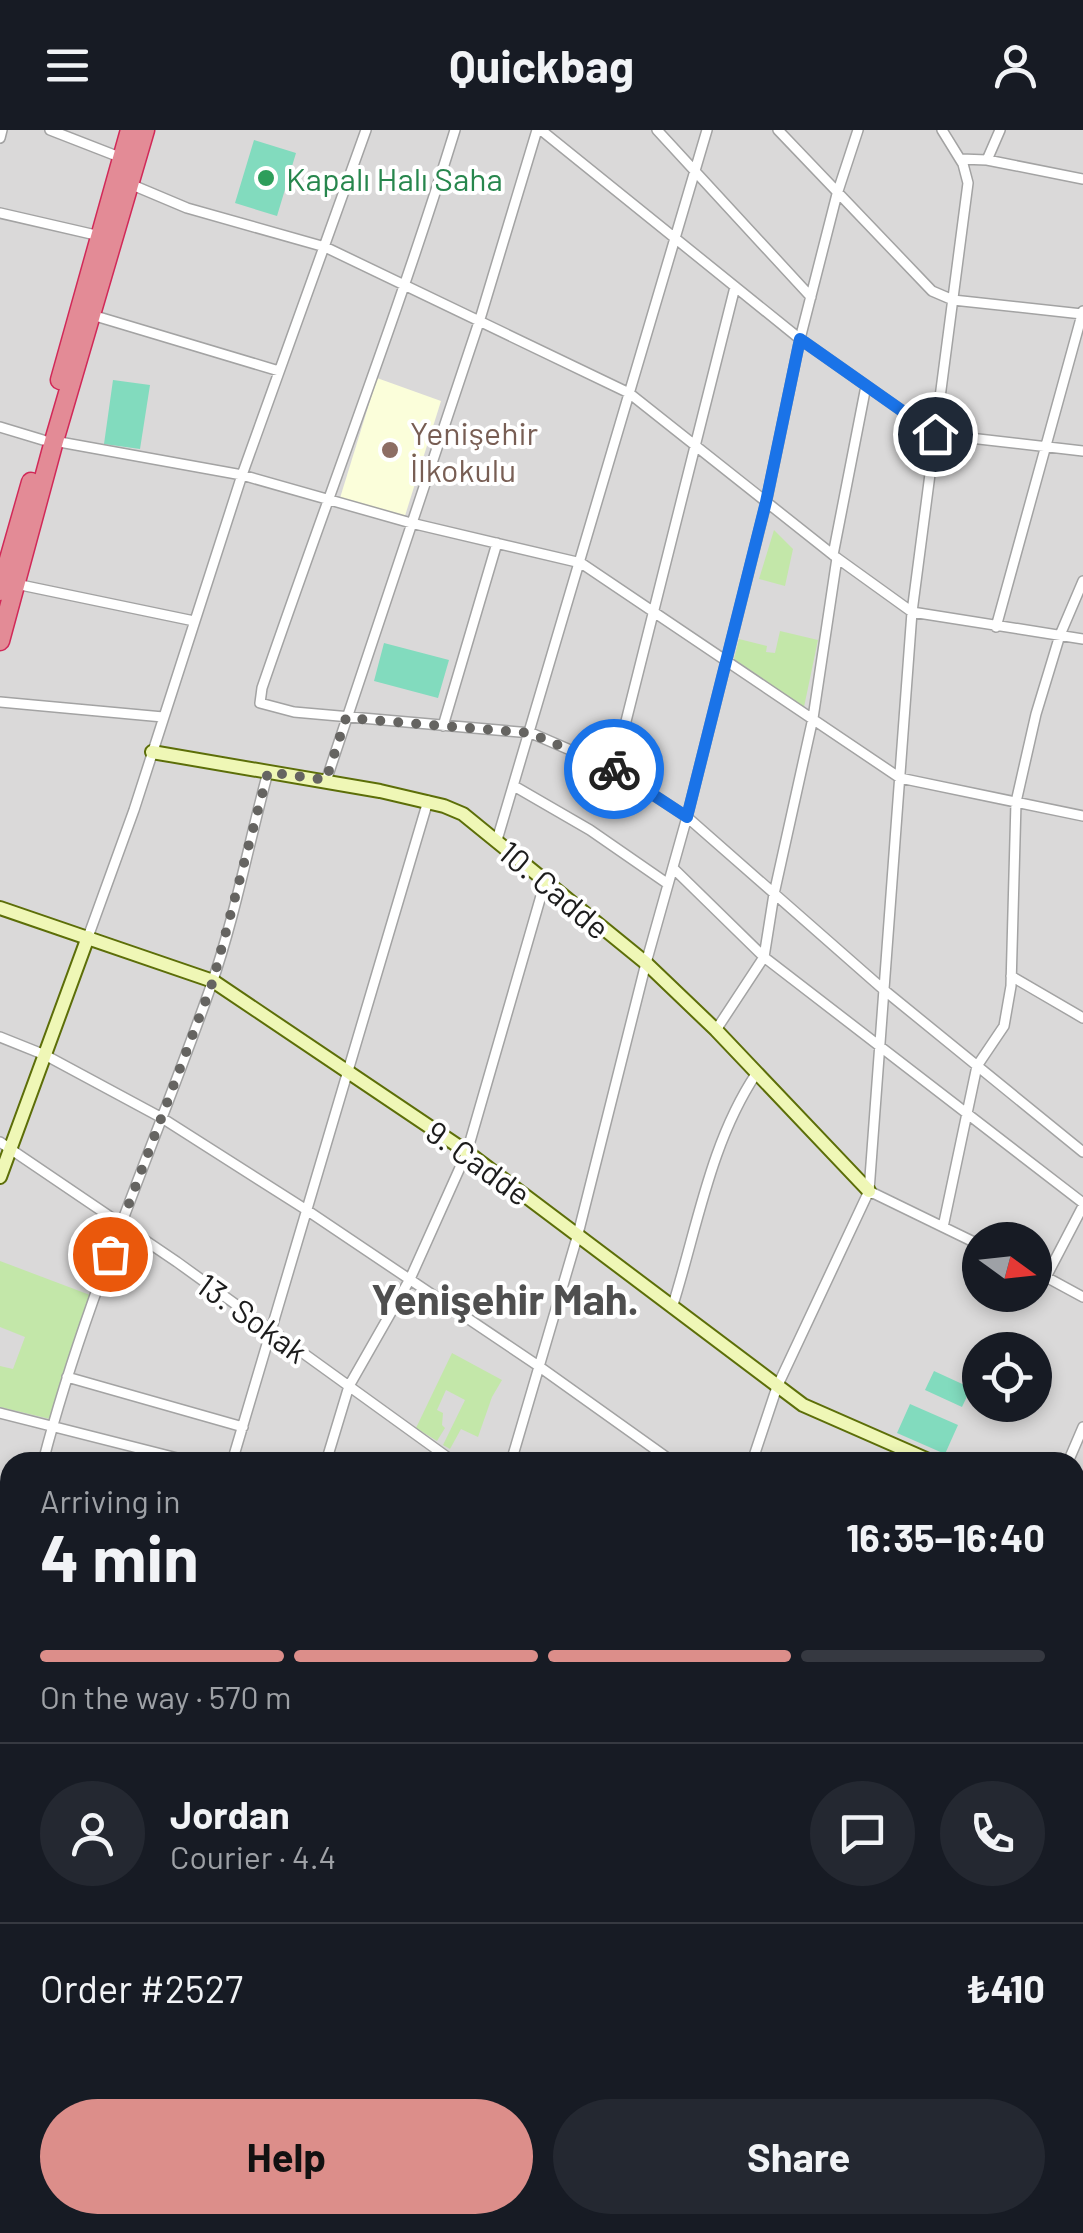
<!DOCTYPE html>
<meta charset="utf-8">
<style>
:root{--surface:#171b24;--page:#242831;--text:#f1f3f6;--muted:#9ea1a6;--line:#363941;--accent:#dc8e8a}
body{margin:0;font-family:Barlow,sans-serif;background:var(--page);color:var(--text);height:100vh;display:flex;flex-direction:column;font-size:38px;white-space:nowrap}
*{box-sizing:border-box;margin:0}
p{font-size:32px;color:var(--muted)}
.icon{flex:none;width:55px;height:55px;fill:none;stroke:currentColor;stroke-width:2;stroke-linecap:round;stroke-linejoin:round}
.map{position:relative;flex:1;overflow:hidden}
.side{position:absolute;left:0px;top:1322px;width:1085px;height:782px;display:flex;flex-direction:column;background:var(--surface);border-radius:30px 30px 0 0;box-shadow:0 5px 15px #0003}
.side>*{flex:none}
.needle{width:65px;rotate:105deg}
.fabs{position:absolute;left:962px;top:1092px;display:grid;gap:20px}
.fabs a{display:grid;place-items:center;width:90px;height:90px;border-radius:50%;background:var(--surface);box-shadow:0 5px 15px #0003;font-size:50px}
.pin{position:absolute;display:grid;place-items:center;width:85px;height:85px;color:#fff;margin:-42px;border:5px solid #fff;border-radius:50%;box-shadow:0 2px 10px #0007}
.courier{position:absolute;display:grid;place-items:center;width:100px;height:100px;margin:-50px;border:8px solid #1a73e8;border-radius:50%;background:#fff;color:#222;box-shadow:0 2px 12px #0007}
.summary em{font-style:normal;font-weight:700}
.summary div{display:flex;flex-direction:column-reverse}
.summary{display:flex;align-items:center;justify-content:space-between;height:170px;padding:0 40px}
h1{font-size:65px;font-weight:700;line-height:75px}
.bar{display:grid;grid-template-columns:repeat(4,1fr);gap:15px 10px;align-content:center;height:120px;padding:0 40px}
.bar i{height:12px;border-radius:8px;background:var(--line)}
.bar .active{background:var(--accent)}
.bar p{grid-column:span 4}
.line{display:flex;align-items:center;gap:25px;padding:0 40px;border-top:2px solid var(--line)}
.line div{flex:1}
.round{display:grid;place-items:center;flex:none;width:105px;height:105px;border-radius:52px;background:var(--page)}
.primary-button{display:flex;gap:20px;margin-top:auto;padding:20px 40px}
.primary-button a{flex:1;height:115px;border-radius:60px;background:var(--accent);color:#111;font-size:40px;font-weight:700;line-height:115px;text-align:center}
.primary-button a+a{background:var(--page);color:var(--text)}
header{display:flex;justify-content:space-between;align-items:center;height:130px;padding:0 40px;background:var(--surface);font-size:45px;font-weight:700}
.map>svg:first-child{display:block}
.residential{fill:#dad9d9;fill-rule:evenodd}
.education{fill:#fbfeda}
.grass{fill:#c3e7a9}
.park{fill:#bff7c7}
.pitch{fill:#82dbbe}
.lines{fill:none;stroke-linecap:round;stroke-linejoin:round}
.street-casing{stroke:#a3a3a3;stroke-width:12}
.secondary-casing{stroke:#5c6e08;stroke-width:16}
.highway-casing{stroke:#d12958;stroke-width:21}
.street{stroke:#fff;stroke-width:9}
.secondary{stroke:#eff7b6;stroke-width:12}
.highway{stroke:#e38b96;stroke-width:18}
.done{stroke:#656461;stroke-width:10;stroke-dasharray:0 18}
.route{stroke:#1a73e8;stroke-width:12}
.leisure-dot{fill:#2e9e5b;stroke:#fff;stroke-width:4}
.education-dot{fill:#8d6e63;stroke:#fff;stroke-width:4}
.labels{text-anchor:middle;dominant-baseline:central;stroke-width:8;stroke-linejoin:round;paint-order:stroke}
.leisure-label{font-size:32px;fill:#27864d;stroke:#fff;text-anchor:start}
.education-label{font-size:32px;fill:#785e54;stroke:#fff;text-anchor:start}
.street-label{font-size:32px;fill:#1c1c1c;stroke:#fff}
.district-label{font-size:42px;font-weight:bold;fill:#4f4f4f;stroke:#fff}
</style>
<header><svg class="icon" aria-label="menu" viewBox="0 0 24 24"><path d="M4 6h16M4 12h16M4 18h16"/></svg>Quickbag<svg class="icon" aria-label="person" viewBox="0 0 24 24"><circle cx="12" cy="8" r="4"/><path d="M4 21q1-7 8-7t8 7"/></svg></header>
<div class="map">
<svg width="1083" height="2103" viewBox="0 0 1083 2103">
<rect width="100%" height="100%" fill="#edeae2"/>
<path class="residential" d="M0,0H1083V2103H0ZM980,1110H1035V1165H980ZM980,1220H1035V1275H980ZM10,1332H1075V2095H10Z"/>
<path class="education" d="M377,248L441,271L404,389L340,368Z"/>
<path class="grass" d="M774,400L793,419L785,456L759,449Z
M780,501L818,510L804,577L734,529L739,509L767,516L766,522L775,523Z
M0,1131L90,1165L50,1289L0,1277V1236L13,1239L25,1207L0,1197Z
M452,1223L502,1250L492,1267L478,1307L461,1299L450,1319L443,1315L465,1270L446,1260L437,1280L443,1283L442,1295L445,1298L437,1311L416,1298Z"/>
<path class="park" d="M1083,1658V1755L1075,1764V1667Z"/>
<path class="pitch" d="M254,10L296,23L277,86L235,73Z
M113,250L150,255L140,319L104,314Z
M384,513L449,530L438,568L374,551Z
M934,1241L971,1258L962,1277L925,1260Z
M910,1274L958,1295L945,1324L897,1303Z"/>
<g class="lines">
<defs>
<path id="street" d="M50,0L122,28
M455,0C397,188 326,371 262,558L260,573L294,582L531,603L614,639L687,687L884,860L1083,1022
M541,0L800,209L935,304L1083,321
M657,0L811,167
M778,0L932,161L953,170L1082,184
M0,8L2,0
M961,29L987,30L1083,49
M987,30L1000,0
M130,54L187,78L325,117L629,263L837,428L912,482L1083,509
M0,83L100,106
M92,185L279,241
M0,297L43,310
M54,311L242,345L411,393L581,433L900,648L1083,686
M833,425L866,256
M16,454L194,491
M996,497L1083,181
M0,572L163,587
M443,596L497,413
M614,639L735,157
M326,651L480,189L537,0
M514,656L590,700L668,754
M497,710L707,0
M673,738L764,827L1083,1073
M88,807L134,680L242,345L366,0
M1011,846L1083,888
M716,900L764,827L774,764L813,588L837,428
M0,907L45,925L162,988L305,1079L537,1235L673,1332
M0,1012L177,1132L454,1332
M869,1061L980,1115
M943,1097L977,936L1004,896L1011,856L1016,672L1036,584L1060,505L1083,451
M1035,1141L1083,1167
M1046,1147L1083,1076
M672,1178C697,1099 710,1013 756,944
M67,1247L243,1297
M0,1283L193,1332
M43,1332C85,1169 155,1015 211,856C235,787 249,712 268,642
M232,1332L428,671
M326,1332L349,1256L410,1149L467,1022L545,752
M511,1332L578,1104L646,833L687,687L766,373L800,209L837,64L858,0
M752,1332L777,1257L869,1061L912,482L968,53L963,34L942,0
M1068,1332L1083,1297
M1075,1487L1083,1478
M1075,1568L1083,1559
M0,1607L10,1584
M0,1685L10,1690
M0,1726L10,1703
M0,1879L10,1885
M1075,1958L1083,1939
M1075,1994L1083,1974
M1075,2045L1083,2048
M439,2095L459,2103
M749,2095L767,2103
M232,2103L234,2095
M303,2103L305,2095
M381,2103L385,2095
M626,2103L630,2095
M728,2103L733,2095
M861,2103L863,2095
M984,2103L988,2095"/>
<path id="secondary" d="M152,622L380,661L444,676L463,684L646,833L716,900L869,1061
M0,778L213,851L467,1022L803,1275L933,1332
M0,1047L88,807
M1075,1425L1083,1431
M0,1476L10,1478
M0,1487L10,1490
M1075,1780L1083,1785
M1075,1795L1083,1801
M0,1946L10,1923
M0,2016L10,2019
M248,2095L278,2103
M107,2103L110,2095
M557,2103L560,2095"/>
<path id="highway" d="M60,250L130,0
M0,461L31,352
M0,511L54,311L145,0"/>
</defs>
<use href="#street" class="street-casing"/>
<use href="#secondary" class="secondary-casing"/>
<use href="#highway" class="highway-casing"/>
<use href="#street" class="street"/>
<use href="#secondary" class="secondary"/>
<use href="#highway" class="highway"/>
</g>
<g class="lines">
<path class="done" d="M110,1124L213,851L268,642L326,650L346,588L530,603L614,639"/>
<path class="route" d="M614,639L687,687L766,372L800,209L935,304"/>
</g>
<circle class="leisure-dot" cx="266" cy="48" r="10"/>
<circle class="education-dot" cx="390" cy="320" r="10"/>
<g class="labels">
<g class="leisure-label">
<text x="286" y="48">Kapalı Halı Saha</text>
</g>
<g class="education-label">
<text x="410" y="302">Yenişehir<tspan x="410" dy="37">İlkokulu</tspan></text>
</g>
<g class="street-label">
<text transform="translate(555 759) rotate(40)">10. Cadde</text>
<text transform="translate(479 1032) rotate(36)">9. Cadde</text>
<text transform="translate(253 1187) rotate(36)">13. Sokak</text>
</g>
<g class="district-label">
<text x="505" y="1168">Yenişehir Mah.</text>
</g>
</g>
</svg>
<div class="fabs">
<a><svg class="needle" viewBox="-14 -14 28 28"><path d="M0-13l5 13h-10z" fill="#e53935"/><path d="M0 13l5-13h-10z" fill="#9ea1a6"/></svg></a>
<a><svg class="icon" aria-label="locate" viewBox="0 0 24 24"><circle cx="12" cy="12" r="6"/><path d="M12 2v4M12 18v4M2 12h4M18 12h4"/></svg></a>
</div>
<div class="pin" style="left:110px;top:1124px;background:#ea580c"><svg class="icon" aria-label="bag" viewBox="0 0 24 24"><path d="M5 8h14l-1 12H6zM9 8a3 3 0 0 1 6 0"/></svg></div>
<div class="pin" style="left:935px;top:304px;background:#1f2937"><svg class="icon" aria-label="home" viewBox="0 0 24 24"><path d="M3 11l9-7 9 7M6 9v11h12V9"/></svg></div>
<div class="courier" style="left:614px;top:639px"><svg class="icon" aria-label="bike" viewBox="0 0 24 24"><circle cx="6" cy="16" r="4"/><circle cx="18" cy="16" r="4"/><path d="M6 16l4-8h5l3 8M10 8l3 8H6M13 5h3"/></svg></div>
<section class="side">
<div class="summary"><div><h1>4 min</h1><p>Arriving in</p></div><em>16:35–16:40</em></div>
<div class="bar"><i class="active"></i><i class="active"></i><i class="active"></i><i></i><p>On the way · 570 m</p></div>
<div class="line" style="height:180px"><a class="round"><svg class="icon" aria-label="person" viewBox="0 0 24 24"><circle cx="12" cy="8" r="4"/><path d="M4 21q1-7 8-7t8 7"/></svg></a><div><b>Jordan</b><p>Courier · 4.4</p></div><a class="round"><svg class="icon" aria-label="chat" viewBox="0 0 24 24"><path d="M4 5h16v11H9l-5 4z"/></svg></a><a class="round"><svg class="icon" aria-label="phone" viewBox="0 0 24 24"><path d="M5 4h4l2 5-3 2q2 4 5 5l2-3 5 2v4C11 20 4 13 5 4z"/></svg></a></div>
<div class="line" style="height:130px"><div>Order #2527</div><b>₺410</b></div>
<div class="primary-button"><a>Help</a><a>Share</a></div>
</section>
</div>
